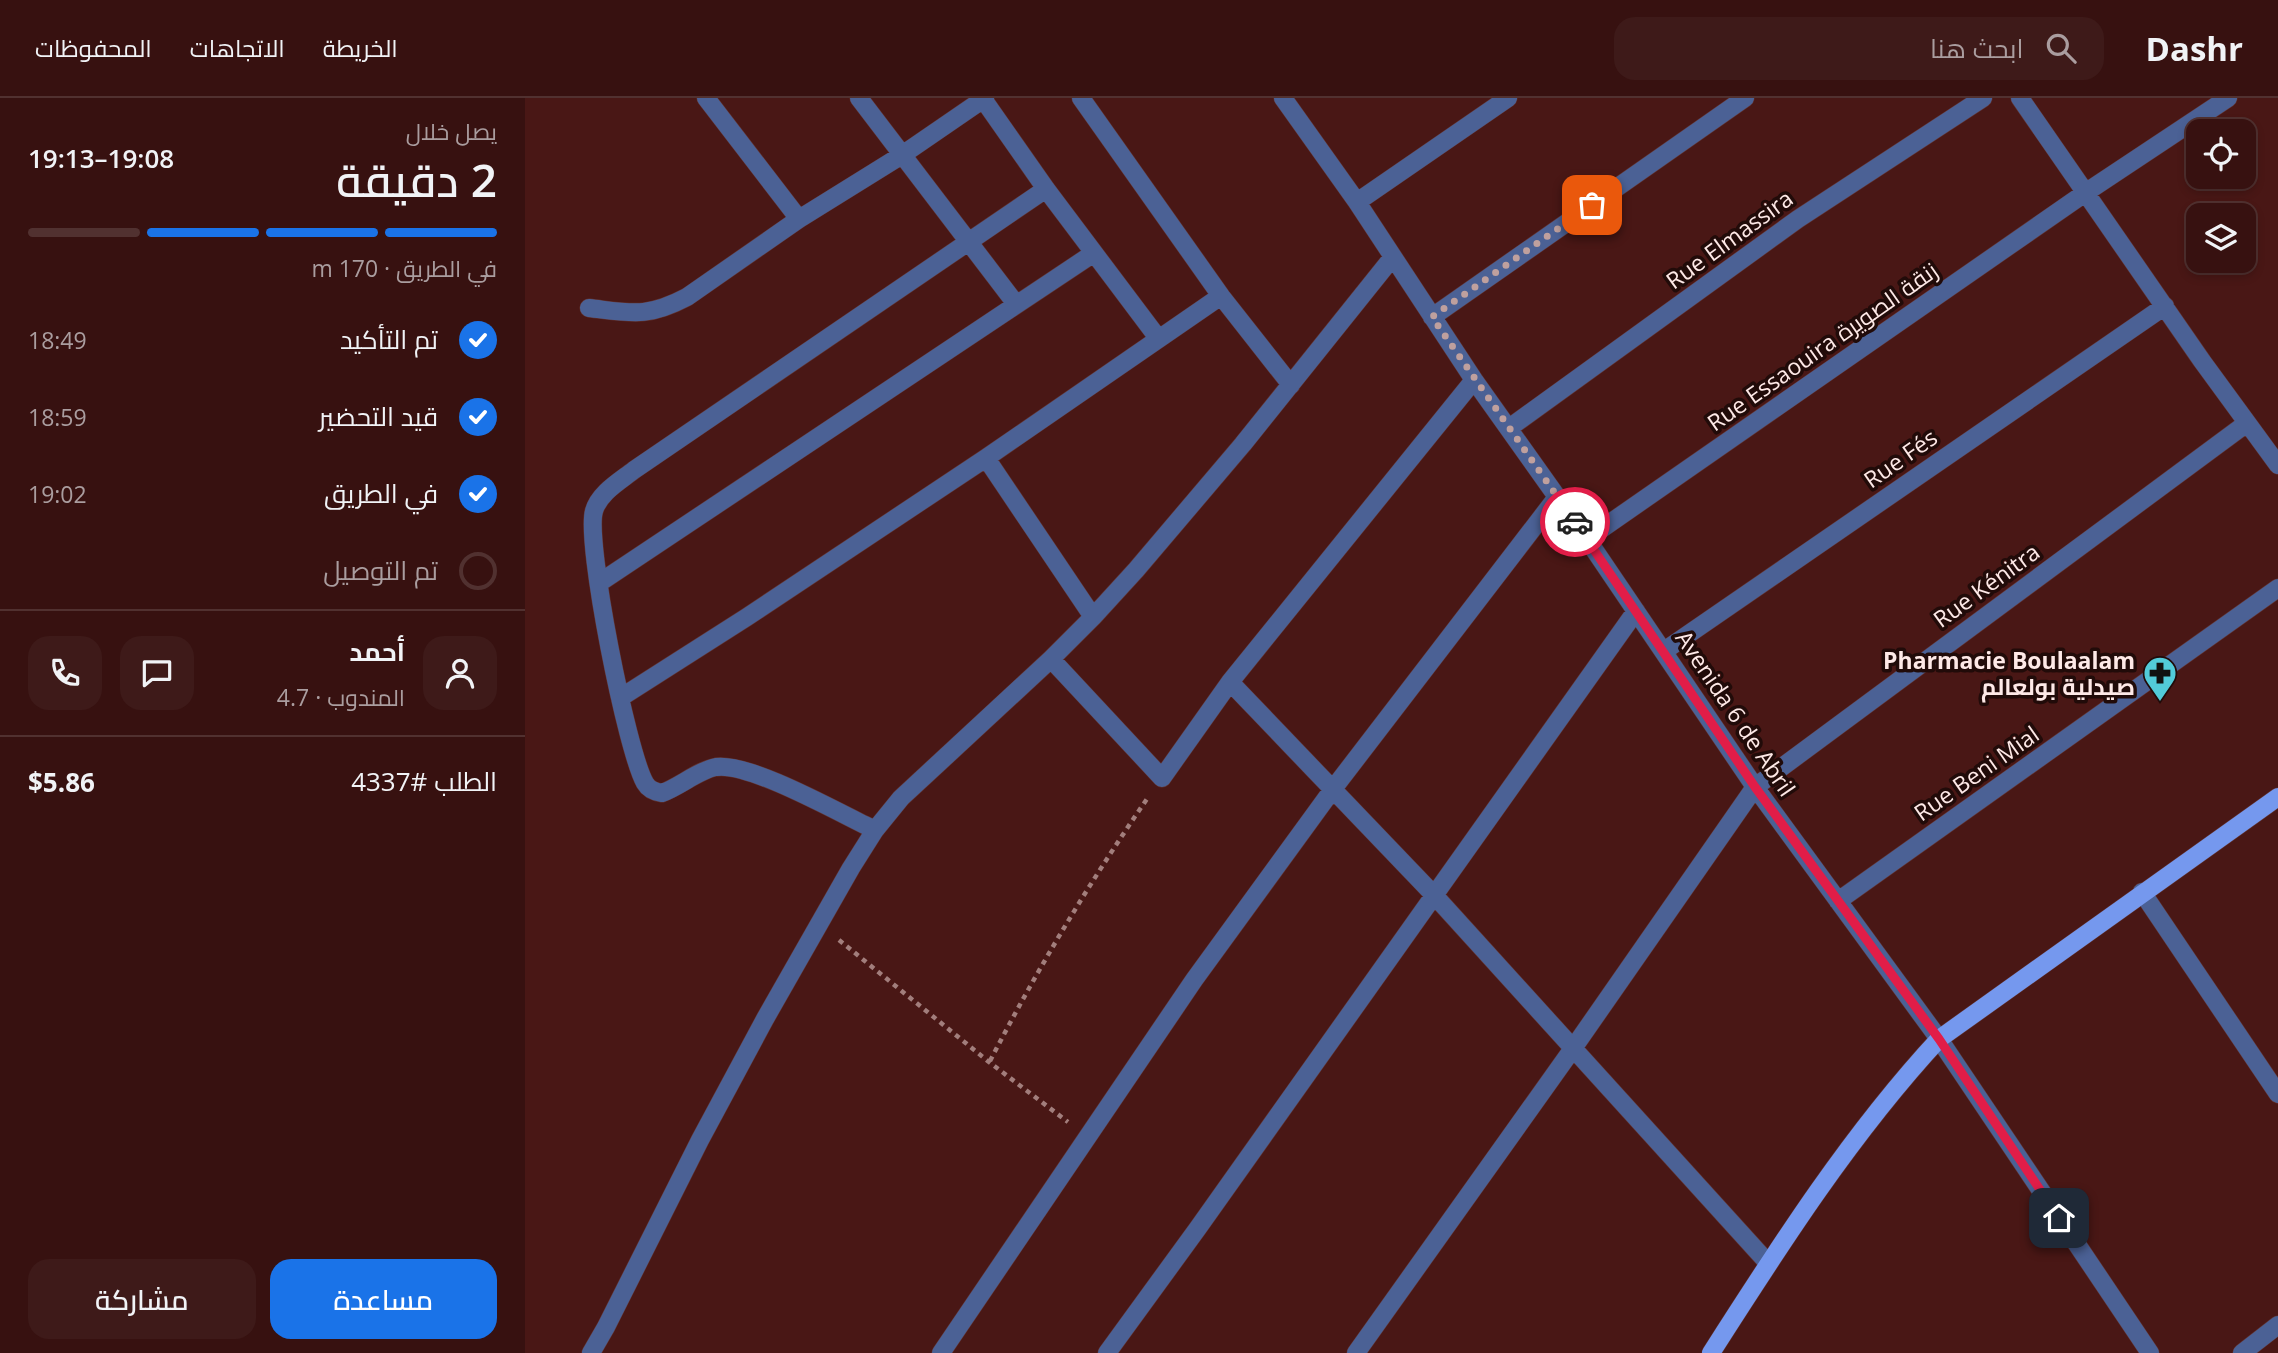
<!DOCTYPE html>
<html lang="ar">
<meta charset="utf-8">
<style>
:root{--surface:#371110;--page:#3e1a19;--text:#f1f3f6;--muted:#aa9d9f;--line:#513130;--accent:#1a73e8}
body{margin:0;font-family:"Open Sans",Cairo,sans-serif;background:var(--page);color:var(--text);direction:rtl;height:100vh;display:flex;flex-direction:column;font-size:26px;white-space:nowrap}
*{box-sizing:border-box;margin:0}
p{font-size:23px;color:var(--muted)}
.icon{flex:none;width:38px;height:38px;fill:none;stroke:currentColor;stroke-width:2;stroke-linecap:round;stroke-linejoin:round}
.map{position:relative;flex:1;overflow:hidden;direction:ltr}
.details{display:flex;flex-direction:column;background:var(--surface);width:525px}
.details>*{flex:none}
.controls{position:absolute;left:1661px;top:21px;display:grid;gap:14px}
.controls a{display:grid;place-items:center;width:70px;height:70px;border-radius:14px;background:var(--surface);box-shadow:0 4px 10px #0003,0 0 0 2px var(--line);font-size:35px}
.pin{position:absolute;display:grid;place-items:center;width:60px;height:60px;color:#fff;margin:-30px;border-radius:14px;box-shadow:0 4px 10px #0006}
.courier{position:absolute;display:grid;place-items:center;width:70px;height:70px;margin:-35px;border:5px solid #e11d48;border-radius:50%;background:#fff;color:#222;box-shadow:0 2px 9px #0007}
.overview em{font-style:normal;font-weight:600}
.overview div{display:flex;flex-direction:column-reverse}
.overview{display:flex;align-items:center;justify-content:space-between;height:119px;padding:0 28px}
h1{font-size:46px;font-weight:600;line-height:52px}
.bar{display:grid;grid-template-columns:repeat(4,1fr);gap:10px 7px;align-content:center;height:84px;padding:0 28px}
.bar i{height:9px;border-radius:5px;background:var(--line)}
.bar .on{background:var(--accent)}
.bar p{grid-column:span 4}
.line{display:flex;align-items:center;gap:18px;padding:0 28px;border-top:2px solid var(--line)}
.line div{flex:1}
.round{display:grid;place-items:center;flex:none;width:74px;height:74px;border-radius:21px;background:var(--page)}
ol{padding:0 28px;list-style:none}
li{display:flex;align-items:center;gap:21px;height:77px}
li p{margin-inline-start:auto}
li .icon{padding:7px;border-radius:50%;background:var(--accent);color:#fff;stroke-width:4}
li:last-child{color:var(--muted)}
li i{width:38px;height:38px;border:4px solid var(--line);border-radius:50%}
.primary-button{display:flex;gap:14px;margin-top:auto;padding:14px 28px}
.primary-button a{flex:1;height:80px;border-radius:21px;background:var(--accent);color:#fff;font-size:28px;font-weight:600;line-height:80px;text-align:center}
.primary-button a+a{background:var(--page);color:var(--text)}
header{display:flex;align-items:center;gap:42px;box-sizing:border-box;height:98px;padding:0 35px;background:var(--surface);border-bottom:2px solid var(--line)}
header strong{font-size:33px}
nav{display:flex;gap:38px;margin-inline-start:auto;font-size:24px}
.search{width:490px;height:63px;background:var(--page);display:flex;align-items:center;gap:18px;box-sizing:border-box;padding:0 24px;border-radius:21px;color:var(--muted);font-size:26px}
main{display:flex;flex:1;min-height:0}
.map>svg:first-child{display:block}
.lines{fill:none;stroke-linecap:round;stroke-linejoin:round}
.minor-casing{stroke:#623432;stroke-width:19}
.major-casing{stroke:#623432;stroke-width:19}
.path{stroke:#a27e7c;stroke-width:4.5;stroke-dasharray:5 5;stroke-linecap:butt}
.minor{stroke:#4b6195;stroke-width:18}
.major{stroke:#7598ee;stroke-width:18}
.done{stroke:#bfa09e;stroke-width:7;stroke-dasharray:0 12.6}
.route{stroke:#e11d48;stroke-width:9}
.labels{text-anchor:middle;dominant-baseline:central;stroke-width:7;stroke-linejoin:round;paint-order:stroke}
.street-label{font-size:23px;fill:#fee9e7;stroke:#210b09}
.poi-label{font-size:23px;font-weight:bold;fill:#fee9e7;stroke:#210b09;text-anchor:end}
</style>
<header>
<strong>Dashr</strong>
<div class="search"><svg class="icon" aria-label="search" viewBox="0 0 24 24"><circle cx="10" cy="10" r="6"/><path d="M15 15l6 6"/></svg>ابحث هنا</div>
<nav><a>الخريطة</a><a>الاتجاهات</a><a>المحفوظات</a></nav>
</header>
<main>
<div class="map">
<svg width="1753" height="1255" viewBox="0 0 1753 1255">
<rect width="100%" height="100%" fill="#491715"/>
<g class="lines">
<defs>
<path id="minor" d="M181,0L274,121
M334,0L491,206
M556,0L696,198L766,287
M758,0L832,104L949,282L1062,441L1230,689L1414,941L1625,1255
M1495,0L1677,263L1753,367
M458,1L521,91L633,240
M832,104L983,0
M64,210C107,215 122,220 162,199L274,121L377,57L460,0
M907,219L1220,0
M984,330L1273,121L1458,0
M461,360L568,519
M1062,441L1560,95L1703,0
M74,485L569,155
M1139,553L1640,208
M526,561L637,680L705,584L949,282
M705,584L909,797L1243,1165
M95,600L222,519L461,360L696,198
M350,732C316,716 225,664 191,669C174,672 154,689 137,695C130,694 124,692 120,685C102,654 60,444 69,413C74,395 95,383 109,372L521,91
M1617,794L1753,996
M1313,803L1753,490
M66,1255L81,1229L175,1042L240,921L326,770L350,732L376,700L526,561L568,519L611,472L718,346L867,160
M416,1255L669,882L808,691L1032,399
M582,1255L673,1130L1111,513
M831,1255L1049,949L1230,689L1722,325
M1717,1255L1753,1227"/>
<path id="major" d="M1186,1255C1255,1147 1326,1036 1414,941L1753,699"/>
</defs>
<use href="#minor" class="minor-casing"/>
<use href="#major" class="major-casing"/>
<path class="path" d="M314,842L464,964L543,1024
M465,963C513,870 564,785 624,698"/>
<use href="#minor" class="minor"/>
<use href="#major" class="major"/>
</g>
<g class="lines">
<path class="done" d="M1050,424L907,219L1067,107"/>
<path class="route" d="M1050,424L1230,689L1414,941L1534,1120"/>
</g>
<defs>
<symbol id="pharmacy-pin" viewBox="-11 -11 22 30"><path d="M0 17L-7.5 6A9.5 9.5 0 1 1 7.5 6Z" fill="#52cbd9" stroke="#210b09"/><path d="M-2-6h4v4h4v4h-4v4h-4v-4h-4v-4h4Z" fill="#111"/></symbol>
</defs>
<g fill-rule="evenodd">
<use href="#pharmacy-pin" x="1616" y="556" width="38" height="52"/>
</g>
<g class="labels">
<g class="street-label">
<text transform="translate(1204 141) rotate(-36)">Rue Elmassira</text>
<text transform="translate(1297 248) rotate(-35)">Rue Essaouira زنقة الصويرة</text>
<text transform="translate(1375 360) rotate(-35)">Rue Fés</text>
<text transform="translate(1461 487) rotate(-36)">Rue Kénitra</text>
<text transform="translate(1211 615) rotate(56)">Avenida 6 de Abril</text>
<text transform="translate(1451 675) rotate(-35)">Rue Beni Mial</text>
</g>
<g class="poi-label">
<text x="1610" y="562">Pharmacie Boulaalam<tspan x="1610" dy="26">صيدلية بولعالم</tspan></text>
</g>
</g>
</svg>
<div class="controls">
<a><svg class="icon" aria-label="locate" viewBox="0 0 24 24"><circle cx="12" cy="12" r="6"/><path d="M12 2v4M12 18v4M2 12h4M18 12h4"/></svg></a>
<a><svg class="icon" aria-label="layers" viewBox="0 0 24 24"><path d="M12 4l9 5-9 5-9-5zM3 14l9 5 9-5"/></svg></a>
</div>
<div class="pin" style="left:1067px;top:107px;background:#ea580c"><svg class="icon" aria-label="bag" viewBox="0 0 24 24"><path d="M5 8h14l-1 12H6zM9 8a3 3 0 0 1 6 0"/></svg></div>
<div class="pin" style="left:1534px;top:1120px;background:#1f2937"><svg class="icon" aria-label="home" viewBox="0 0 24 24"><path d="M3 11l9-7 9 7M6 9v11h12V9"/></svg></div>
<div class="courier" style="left:1050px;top:424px"><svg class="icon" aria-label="car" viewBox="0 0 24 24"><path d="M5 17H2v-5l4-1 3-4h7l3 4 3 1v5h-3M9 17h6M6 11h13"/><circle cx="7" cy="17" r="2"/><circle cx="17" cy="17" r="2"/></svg></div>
</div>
<section class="details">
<div class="overview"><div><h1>2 دقيقة</h1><p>يصل خلال</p></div><em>19:08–19:13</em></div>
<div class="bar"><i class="on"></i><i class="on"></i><i class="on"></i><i></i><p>في الطريق · 170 m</p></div>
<ol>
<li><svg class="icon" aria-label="check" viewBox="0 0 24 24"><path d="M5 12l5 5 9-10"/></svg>تم التأكيد<p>18:49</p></li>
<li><svg class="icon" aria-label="check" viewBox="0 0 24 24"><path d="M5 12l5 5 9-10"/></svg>قيد التحضير<p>18:59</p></li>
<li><svg class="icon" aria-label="check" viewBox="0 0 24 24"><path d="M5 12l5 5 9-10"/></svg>في الطريق<p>19:02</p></li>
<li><i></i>تم التوصيل</li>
</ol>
<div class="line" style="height:126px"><a class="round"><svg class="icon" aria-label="person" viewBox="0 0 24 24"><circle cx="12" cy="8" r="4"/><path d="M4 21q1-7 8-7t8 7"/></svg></a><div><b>أحمد</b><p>المندوب · 4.7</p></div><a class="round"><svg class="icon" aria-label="chat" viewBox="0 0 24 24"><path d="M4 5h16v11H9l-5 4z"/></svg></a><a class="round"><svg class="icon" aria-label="phone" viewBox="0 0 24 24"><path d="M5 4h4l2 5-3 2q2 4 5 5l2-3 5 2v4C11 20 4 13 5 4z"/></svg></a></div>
<div class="line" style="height:91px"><div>الطلب #4337</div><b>$5.86</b></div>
<div class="primary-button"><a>مساعدة</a><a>مشاركة</a></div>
</section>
</main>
